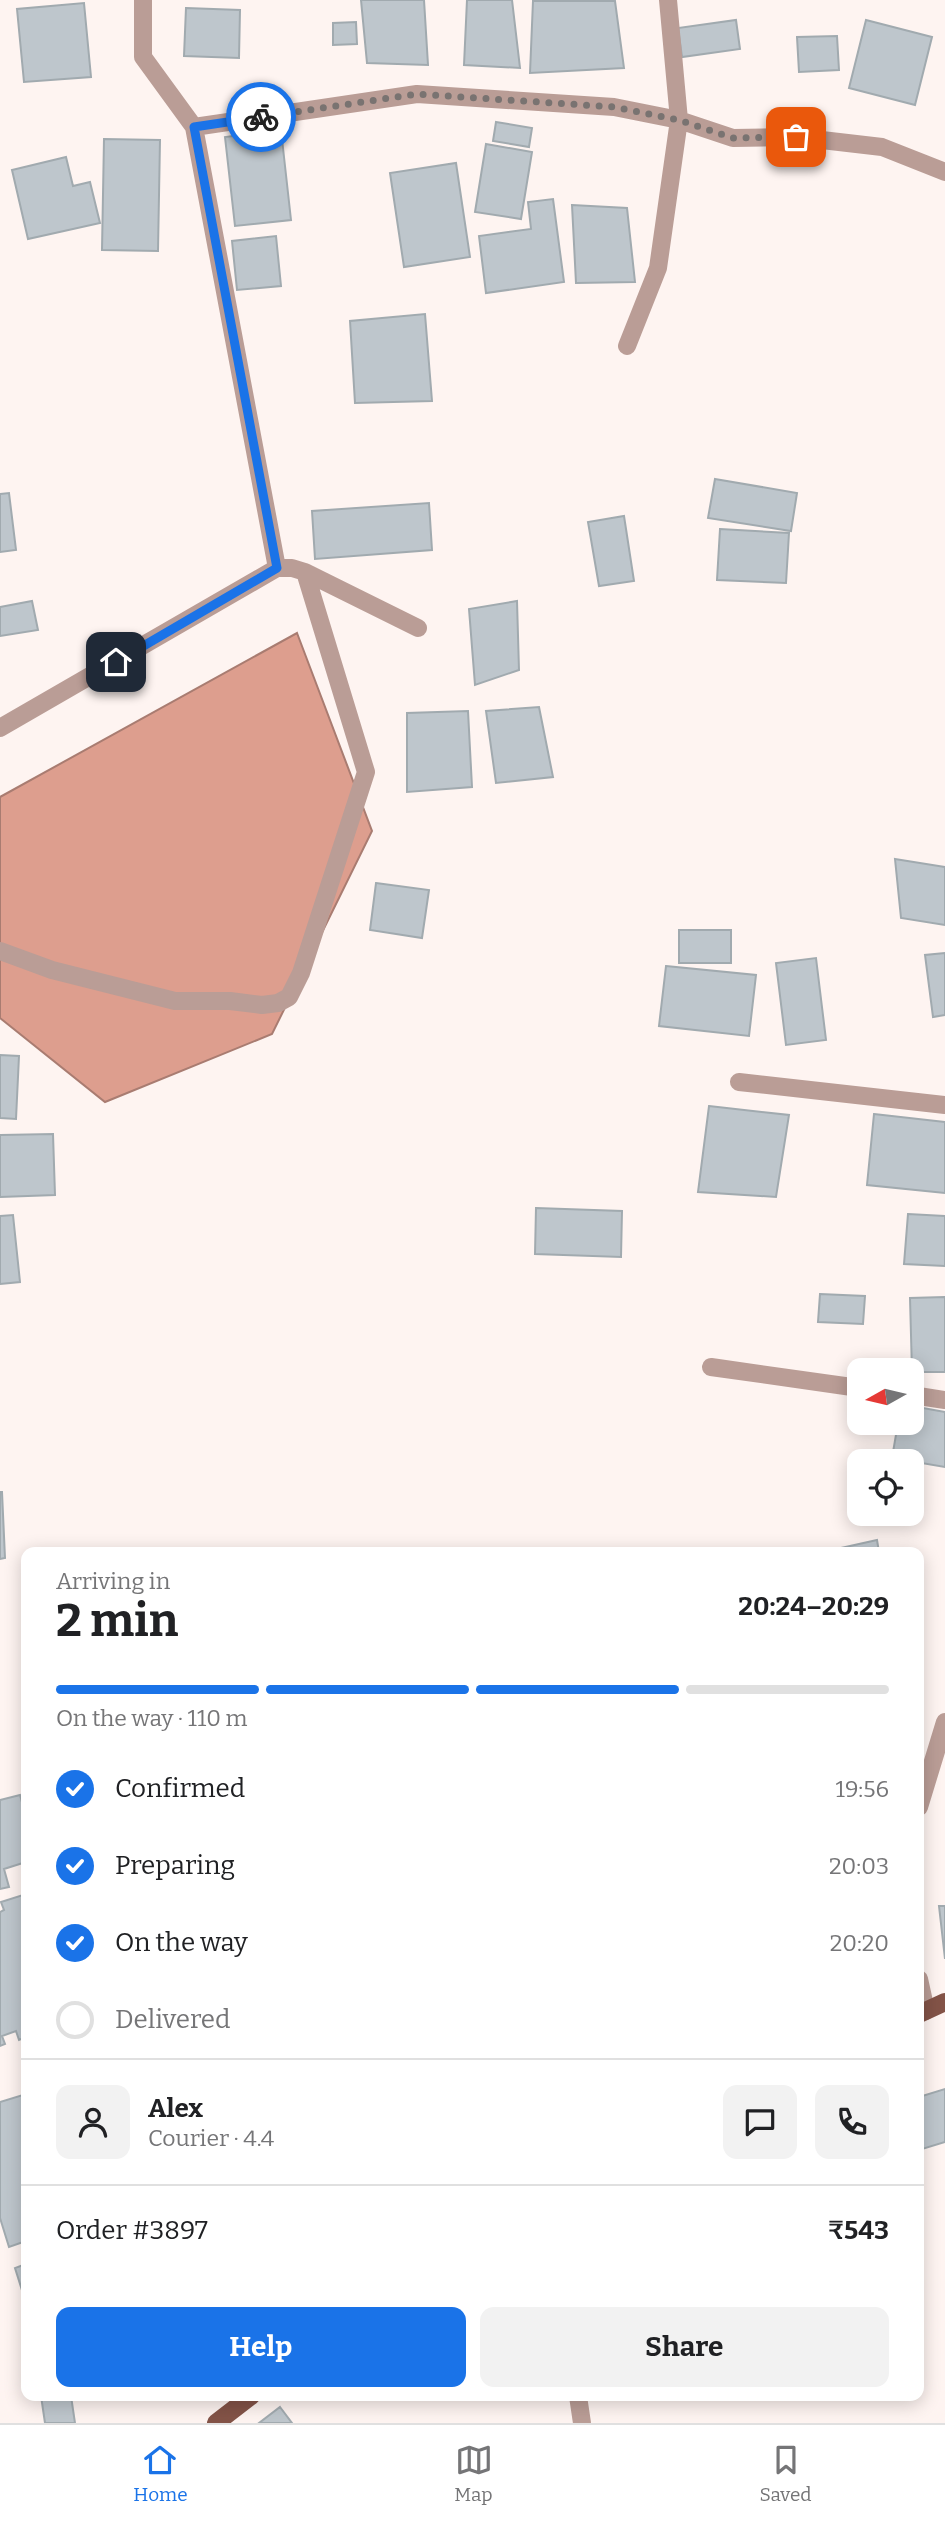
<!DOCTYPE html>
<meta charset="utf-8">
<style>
:root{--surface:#fff;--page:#f2f2f2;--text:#202124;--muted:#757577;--line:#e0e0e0;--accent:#1a73e8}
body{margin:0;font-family:Bitter,serif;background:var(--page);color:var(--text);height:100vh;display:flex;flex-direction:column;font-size:26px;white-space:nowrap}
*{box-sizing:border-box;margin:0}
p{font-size:23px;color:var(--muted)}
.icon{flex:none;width:38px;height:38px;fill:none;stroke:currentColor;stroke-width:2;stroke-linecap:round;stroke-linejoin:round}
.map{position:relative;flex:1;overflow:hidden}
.sheet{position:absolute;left:21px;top:1547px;width:903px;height:854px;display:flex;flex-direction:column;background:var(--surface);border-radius:14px;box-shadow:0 4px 18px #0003}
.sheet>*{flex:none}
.needle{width:46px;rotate:262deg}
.buttons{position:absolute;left:847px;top:1358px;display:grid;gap:14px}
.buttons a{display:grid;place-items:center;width:77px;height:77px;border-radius:14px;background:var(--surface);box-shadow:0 4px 18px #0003;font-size:35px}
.pin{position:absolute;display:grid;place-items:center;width:60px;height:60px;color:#fff;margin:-30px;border-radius:14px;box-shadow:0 4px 10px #0006}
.courier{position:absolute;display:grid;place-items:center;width:70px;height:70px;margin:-35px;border:5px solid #1a73e8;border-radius:50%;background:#fff;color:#222;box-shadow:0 2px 9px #0007}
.overview em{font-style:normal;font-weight:700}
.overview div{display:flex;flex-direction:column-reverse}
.overview{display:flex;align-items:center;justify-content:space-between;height:119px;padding:0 35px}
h1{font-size:46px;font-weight:700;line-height:52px}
.bar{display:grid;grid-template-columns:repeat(4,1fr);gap:10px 7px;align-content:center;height:84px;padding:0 35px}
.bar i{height:9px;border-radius:5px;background:var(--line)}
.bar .selected{background:var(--accent)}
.bar p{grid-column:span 4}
.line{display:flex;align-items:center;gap:18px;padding:0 35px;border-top:2px solid var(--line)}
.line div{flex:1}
.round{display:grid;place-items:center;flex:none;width:74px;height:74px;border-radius:14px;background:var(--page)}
ol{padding:0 35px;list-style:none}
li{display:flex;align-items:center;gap:21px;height:77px}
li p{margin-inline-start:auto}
li .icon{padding:7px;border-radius:50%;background:var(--accent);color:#fff;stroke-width:4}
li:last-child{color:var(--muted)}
li i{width:38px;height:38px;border:4px solid var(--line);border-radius:50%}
.action{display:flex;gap:14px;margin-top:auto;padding:14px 35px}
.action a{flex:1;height:80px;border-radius:14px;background:var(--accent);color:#fff;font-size:28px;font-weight:700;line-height:80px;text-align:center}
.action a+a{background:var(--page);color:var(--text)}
.tab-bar{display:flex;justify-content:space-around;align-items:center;height:98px;border-top:2px solid var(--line);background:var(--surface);font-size:19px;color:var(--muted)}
.tab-bar a{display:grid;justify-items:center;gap:4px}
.tab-bar .selected{color:var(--accent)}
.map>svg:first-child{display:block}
.water{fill:#dd9e8e;stroke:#a97c71;stroke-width:2}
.building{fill:#bec6cc;stroke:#a1aaaf;stroke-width:2}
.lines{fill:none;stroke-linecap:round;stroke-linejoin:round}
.minor{stroke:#ba9d96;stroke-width:18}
.major{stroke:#835347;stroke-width:18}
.done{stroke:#797371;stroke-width:7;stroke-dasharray:0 12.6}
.route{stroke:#1a73e8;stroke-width:9}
</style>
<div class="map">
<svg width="945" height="2423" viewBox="0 0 945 2423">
<rect width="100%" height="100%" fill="#fef4f1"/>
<path class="water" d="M297,633L372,831L272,1034L105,1102L0,1018V797Z"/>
<path class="building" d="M361,0H424L428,65L367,63Z
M467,0H512L520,68L464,65Z
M533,1H615L624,68L530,73Z
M84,3L91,77L24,82L17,9Z
M186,8L240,10L239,58L184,56Z
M736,20L740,49L682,57L678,28Z
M866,20L932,37L915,105L849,88Z
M356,22L357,44L333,45V23Z
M837,36L839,70L799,72L797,37Z
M496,122L532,128L529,147L493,141Z
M281,130L291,220L235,226L225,137Z
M104,139L160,140L158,251L102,250Z
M486,144L532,152L521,219L475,212Z
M66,157L73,186L90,182L100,223L28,239L12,170Z
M456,163L470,257L404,267L390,173Z
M553,199L564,282L486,293L479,236L531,229L528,202Z
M572,205L627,208L635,282L576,283Z
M276,236L281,286L237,290L232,241Z
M425,314L432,401L355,403L350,321Z
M715,479L797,493L791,531L708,518Z
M9,493L16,550L0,552V494Z
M429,503L432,550L315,559L312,511Z
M624,516L634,581L599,586L588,522Z
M720,529L789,533L786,583L717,580Z
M32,601L38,630L0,636V607Z
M517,601L519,670L475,685L469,609Z
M539,707L553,777L496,783L486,711Z
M468,711L472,787L407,792V713Z
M895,859L945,867V925L901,918Z
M376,883L429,890L422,938L370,930Z
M679,930H731V963H679Z
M945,953V1015L933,1017L925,955Z
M816,958L826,1040L786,1045L776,963Z
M666,966L756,975L749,1036L659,1026Z
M0,1055L19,1056L16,1119L0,1118Z
M709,1106L789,1115L776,1197L698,1192Z
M874,1114L945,1122V1193L867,1185Z
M53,1134L55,1195L0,1197V1135Z
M536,1208L622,1211L621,1257L535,1254Z
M908,1214L945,1216V1266L904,1264Z
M13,1215L20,1282L0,1284V1216Z
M820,1294L865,1296L863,1324L818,1322Z
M945,1297V1372H912L910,1298Z
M912,1406L945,1412V1467L892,1458L898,1423H912Z
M0,1492H2L5,1558L0,1559Z
M877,1540L879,1552H823Z
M20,1795L26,1817V1862L4,1869L9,1887L0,1889V1800Z
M26,1894V2037L19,2040L16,2031L2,2036L5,2044L0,2046V1912L4,1910L1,1902Z
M939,1906H945V1959Z
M945,2089V2142L919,2150V2097Z
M26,2094V2241L9,2247L0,2218V2102Z
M26,2264V2303L15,2268Z
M41,2396H71L75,2423H45Z
M280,2407L292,2423H259Z"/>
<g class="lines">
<path class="minor" d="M143,0V57L194,127L277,568
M194,127L417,94L614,107L679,120L733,138L796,137L882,147L945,172
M627,346L658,268L679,120L668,0
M305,572L418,628
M0,728L277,568H292L305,572L366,772L301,973L289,997L278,1003L262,1005L230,1001H175L52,970L0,951
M739,1082L945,1105
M711,1367L859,1388
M912,1395L945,1400
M919,1807L945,1722
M919,1979L926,2011
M578,2396L582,2423"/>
<path class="major" d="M919,2014L945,2002
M216,2423L251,2396"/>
</g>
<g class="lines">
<path class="done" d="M261,117L417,94L614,107L679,120L733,138L796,137"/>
<path class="route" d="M116,662L277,568L194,127L261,117"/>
</g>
</svg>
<div class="buttons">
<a><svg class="needle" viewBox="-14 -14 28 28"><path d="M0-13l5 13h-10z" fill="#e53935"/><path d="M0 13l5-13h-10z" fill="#757577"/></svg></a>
<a><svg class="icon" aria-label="locate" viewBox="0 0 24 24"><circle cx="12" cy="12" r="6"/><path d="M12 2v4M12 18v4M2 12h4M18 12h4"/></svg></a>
</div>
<div class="pin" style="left:796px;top:137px;background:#ea580c"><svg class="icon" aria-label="bag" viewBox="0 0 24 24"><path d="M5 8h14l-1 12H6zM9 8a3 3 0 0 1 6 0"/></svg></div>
<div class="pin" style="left:116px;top:662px;background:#1f2937"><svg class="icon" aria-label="home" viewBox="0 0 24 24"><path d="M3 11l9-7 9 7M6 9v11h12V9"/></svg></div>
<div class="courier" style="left:261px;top:117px"><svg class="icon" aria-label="bike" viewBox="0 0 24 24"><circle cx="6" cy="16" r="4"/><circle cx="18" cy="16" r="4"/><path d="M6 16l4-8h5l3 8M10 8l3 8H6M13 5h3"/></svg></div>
<section class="sheet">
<div class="overview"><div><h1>2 min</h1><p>Arriving in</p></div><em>20:24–20:29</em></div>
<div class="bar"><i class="selected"></i><i class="selected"></i><i class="selected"></i><i></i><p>On the way · 110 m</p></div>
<ol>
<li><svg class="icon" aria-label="check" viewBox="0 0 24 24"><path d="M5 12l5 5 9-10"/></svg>Confirmed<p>19:56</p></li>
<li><svg class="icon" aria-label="check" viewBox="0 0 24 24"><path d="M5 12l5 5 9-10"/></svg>Preparing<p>20:03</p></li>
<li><svg class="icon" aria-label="check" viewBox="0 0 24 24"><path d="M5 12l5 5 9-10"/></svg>On the way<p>20:20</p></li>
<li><i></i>Delivered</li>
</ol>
<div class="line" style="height:126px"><a class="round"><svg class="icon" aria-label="person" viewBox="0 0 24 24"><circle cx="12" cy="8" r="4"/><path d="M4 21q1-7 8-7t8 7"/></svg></a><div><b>Alex</b><p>Courier · 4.4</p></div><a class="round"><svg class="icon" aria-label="chat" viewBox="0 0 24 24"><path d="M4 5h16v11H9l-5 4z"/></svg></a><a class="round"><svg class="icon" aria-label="phone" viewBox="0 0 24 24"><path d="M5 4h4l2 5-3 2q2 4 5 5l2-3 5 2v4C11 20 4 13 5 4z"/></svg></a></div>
<div class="line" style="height:91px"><div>Order #3897</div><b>₹543</b></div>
<div class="action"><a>Help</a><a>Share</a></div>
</section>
</div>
<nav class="tab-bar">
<a class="selected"><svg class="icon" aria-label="home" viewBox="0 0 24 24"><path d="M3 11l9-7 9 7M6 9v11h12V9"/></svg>Home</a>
<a><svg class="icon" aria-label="map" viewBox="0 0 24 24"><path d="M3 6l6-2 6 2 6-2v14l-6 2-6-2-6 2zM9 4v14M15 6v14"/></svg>Map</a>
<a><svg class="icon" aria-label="saved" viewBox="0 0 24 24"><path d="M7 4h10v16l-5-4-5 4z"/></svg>Saved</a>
</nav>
